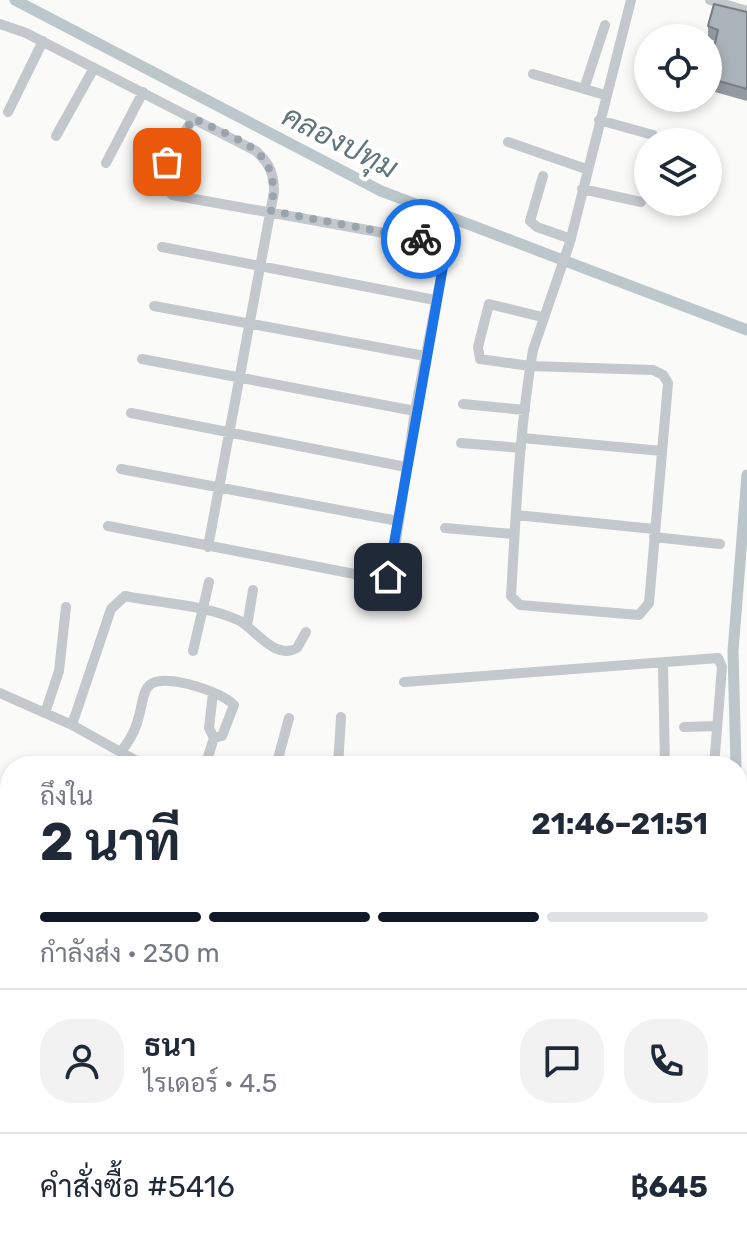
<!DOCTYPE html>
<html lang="th">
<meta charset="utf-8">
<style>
:root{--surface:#fff;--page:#f2f2f3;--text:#1f2937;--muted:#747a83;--line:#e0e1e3;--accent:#111827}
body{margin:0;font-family:Rubik,Sarabun,sans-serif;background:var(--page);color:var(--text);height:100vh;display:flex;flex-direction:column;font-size:30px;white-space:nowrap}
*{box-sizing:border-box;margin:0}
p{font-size:26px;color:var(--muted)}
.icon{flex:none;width:44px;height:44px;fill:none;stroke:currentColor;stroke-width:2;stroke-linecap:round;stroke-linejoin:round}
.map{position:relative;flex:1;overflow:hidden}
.side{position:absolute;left:0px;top:756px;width:748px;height:496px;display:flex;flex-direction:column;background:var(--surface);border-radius:32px 32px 0 0;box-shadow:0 4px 12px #0003}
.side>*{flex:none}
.controls{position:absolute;left:634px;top:24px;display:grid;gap:16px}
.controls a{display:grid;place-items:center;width:88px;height:88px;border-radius:50%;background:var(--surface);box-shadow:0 4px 12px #0003;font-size:40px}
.pin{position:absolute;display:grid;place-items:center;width:68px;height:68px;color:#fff;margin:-34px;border-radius:16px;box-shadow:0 4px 12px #0006}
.courier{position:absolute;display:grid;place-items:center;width:80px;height:80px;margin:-40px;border:6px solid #1a73e8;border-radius:50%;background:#fff;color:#222;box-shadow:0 2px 10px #0007}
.overview em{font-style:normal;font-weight:700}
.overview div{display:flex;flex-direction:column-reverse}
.overview{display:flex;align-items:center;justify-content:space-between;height:136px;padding:0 40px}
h1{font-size:52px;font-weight:700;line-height:60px}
.bar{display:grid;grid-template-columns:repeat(4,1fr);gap:12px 8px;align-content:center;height:96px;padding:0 40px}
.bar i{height:10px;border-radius:6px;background:var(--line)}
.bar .current{background:var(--accent)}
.bar p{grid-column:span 4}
.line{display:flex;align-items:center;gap:20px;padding:0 40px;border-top:2px solid var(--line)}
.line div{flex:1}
.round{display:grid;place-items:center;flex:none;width:84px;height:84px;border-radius:32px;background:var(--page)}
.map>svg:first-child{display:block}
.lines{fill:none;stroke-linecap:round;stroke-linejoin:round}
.canal{stroke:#bbc7cb;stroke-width:11}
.street{stroke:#c3c8cc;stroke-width:10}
.wall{fill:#929a9f}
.building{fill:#aab3b9;stroke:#777d82;stroke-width:2}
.done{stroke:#99a4ac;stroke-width:8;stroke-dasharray:0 14.4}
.route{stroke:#1a73e8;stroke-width:10}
.labels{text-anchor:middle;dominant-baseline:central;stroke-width:8;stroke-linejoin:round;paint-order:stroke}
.water-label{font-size:30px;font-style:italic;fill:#60757c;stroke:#fff}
</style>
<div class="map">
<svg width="747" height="1252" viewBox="0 0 747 1252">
<rect width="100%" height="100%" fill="#fafaf8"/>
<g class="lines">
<path class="canal" d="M15,0L381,191L747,330
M736,766L733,651L747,475
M657,1252L658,1242"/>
<path class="street" d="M710,0L747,11
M0,24L26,33L256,151C270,164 274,174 274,192L208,547
M533,74L605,95
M584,89L605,25
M8,112L43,41
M599,120L653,135
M56,136L94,68
M508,142L586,169
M106,163L143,92
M543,176L530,221L537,227L571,239
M155,183L193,118
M582,189L641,202
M162,247L435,300
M154,306L425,356
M542,317L489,304L478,347L480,359L530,366L653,370L663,375L668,383L649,603L639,615L520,605L511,596C516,514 519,431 533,350L570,242L631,0
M142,359L415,411
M463,404L525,410
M131,413L406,467
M522,438L662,451
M461,443L521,448
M121,469L398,521
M516,515L654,529
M108,526L380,579L388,577L392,569L415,411L444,261C442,247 437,244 423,240L172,195
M445,528L514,534
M654,537L720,544
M247,626L253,590
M193,651L209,582
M663,664L665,766
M404,682L718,658L722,667L714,766
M0,693L72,725L146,766
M213,693L209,728L214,738
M45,713L59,671L66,607
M72,725L111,609L125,596C160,603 205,605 238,620C255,628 274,661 297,648L306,632
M684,727L717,726
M121,752C126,745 131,738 134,731C149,697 133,671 188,684C203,688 223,694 234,705L222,736L214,738L205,766
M276,766L289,718
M338,766L341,717
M738,977L747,979
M0,1011L10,1014
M0,1076L10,1079
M0,1147L10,1150
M0,1216L10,1219
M85,1242L118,1252
M316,1242L350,1252
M357,1252L359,1242
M641,1252L644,1242"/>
</g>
<path class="wall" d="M747,12V101L708,90V73L715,41L708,38V26Z"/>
<path class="building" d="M714,4L747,12V89L708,78V73L718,30L708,26Z"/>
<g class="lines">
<path class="done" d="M167,162L193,118C241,143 283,147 271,211L421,239"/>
<path class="route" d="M388,577L444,261L437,243L421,239"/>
</g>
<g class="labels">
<g class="water-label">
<text transform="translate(340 142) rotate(27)">คลองปทุม</text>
</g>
</g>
</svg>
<div class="controls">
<a><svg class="icon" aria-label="locate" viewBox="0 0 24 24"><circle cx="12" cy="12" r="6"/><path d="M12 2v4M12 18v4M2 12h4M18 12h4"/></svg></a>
<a><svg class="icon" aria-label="layers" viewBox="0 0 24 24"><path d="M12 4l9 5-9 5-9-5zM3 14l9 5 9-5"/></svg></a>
</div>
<div class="pin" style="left:167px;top:162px;background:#ea580c"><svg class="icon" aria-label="bag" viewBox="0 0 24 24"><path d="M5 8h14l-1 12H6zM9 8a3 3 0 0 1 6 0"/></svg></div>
<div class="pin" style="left:388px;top:577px;background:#1f2937"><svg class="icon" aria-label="home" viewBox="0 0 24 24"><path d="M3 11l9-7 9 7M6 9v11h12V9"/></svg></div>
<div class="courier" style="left:421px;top:239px"><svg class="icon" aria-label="bike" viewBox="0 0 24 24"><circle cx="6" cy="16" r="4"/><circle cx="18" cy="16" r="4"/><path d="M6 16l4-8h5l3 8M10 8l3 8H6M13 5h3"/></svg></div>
<section class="side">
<div class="overview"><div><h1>2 นาที</h1><p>ถึงใน</p></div><em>21:46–21:51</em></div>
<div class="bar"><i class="current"></i><i class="current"></i><i class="current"></i><i></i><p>กำลังส่ง · 230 m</p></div>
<div class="line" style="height:144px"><a class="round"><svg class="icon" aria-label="person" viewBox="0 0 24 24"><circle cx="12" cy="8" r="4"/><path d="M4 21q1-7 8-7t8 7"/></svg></a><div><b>ธนา</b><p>ไรเดอร์ · 4.5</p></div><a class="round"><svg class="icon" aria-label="chat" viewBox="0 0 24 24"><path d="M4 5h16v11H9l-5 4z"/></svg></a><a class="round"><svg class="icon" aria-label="phone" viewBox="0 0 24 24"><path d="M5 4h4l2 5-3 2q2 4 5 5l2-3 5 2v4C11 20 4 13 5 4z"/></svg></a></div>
<div class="line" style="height:104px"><div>คำสั่งซื้อ #5416</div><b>฿645</b></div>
</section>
</div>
